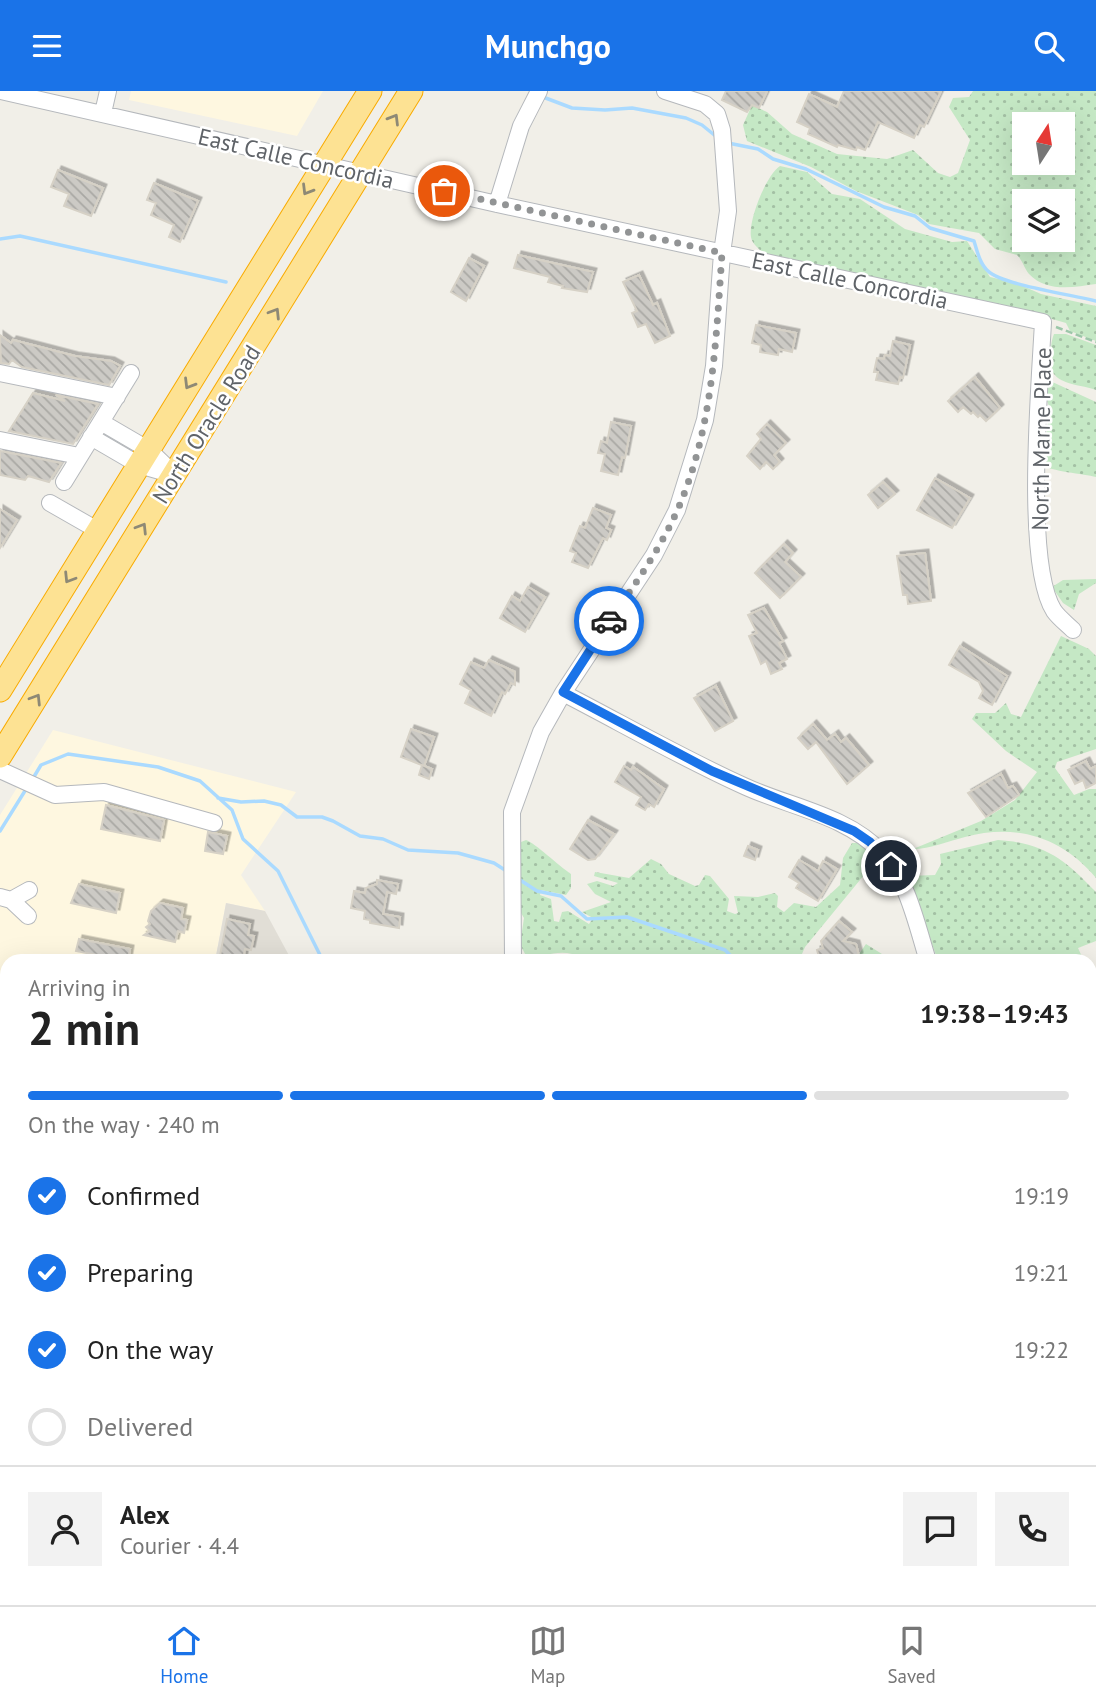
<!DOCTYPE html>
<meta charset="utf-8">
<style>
:root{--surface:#fff;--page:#f2f2f2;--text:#222;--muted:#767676;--line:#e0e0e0;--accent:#1a73e8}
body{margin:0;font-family:"PT Sans",sans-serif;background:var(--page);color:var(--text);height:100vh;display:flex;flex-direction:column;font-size:26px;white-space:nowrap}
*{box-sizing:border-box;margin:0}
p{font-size:23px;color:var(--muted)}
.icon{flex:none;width:38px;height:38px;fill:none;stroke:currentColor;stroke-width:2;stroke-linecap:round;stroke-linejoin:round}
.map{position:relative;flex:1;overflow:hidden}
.details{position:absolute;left:0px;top:863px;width:1097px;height:653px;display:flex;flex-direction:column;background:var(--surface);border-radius:21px 21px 0 0;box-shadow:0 7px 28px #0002}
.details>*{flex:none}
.needle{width:46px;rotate:12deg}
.tools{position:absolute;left:1012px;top:21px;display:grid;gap:14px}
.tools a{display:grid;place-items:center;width:63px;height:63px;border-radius:0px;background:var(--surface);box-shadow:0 7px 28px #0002;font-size:35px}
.pin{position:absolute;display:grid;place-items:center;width:60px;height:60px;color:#fff;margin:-30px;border:4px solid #fff;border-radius:50%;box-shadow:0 2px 7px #0007}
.courier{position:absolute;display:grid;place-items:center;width:70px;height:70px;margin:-35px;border:5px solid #1a73e8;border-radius:50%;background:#fff;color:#222;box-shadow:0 2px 9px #0007}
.head em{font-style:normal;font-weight:800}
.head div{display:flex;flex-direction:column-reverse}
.head{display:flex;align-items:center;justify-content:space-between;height:119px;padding:0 28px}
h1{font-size:46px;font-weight:800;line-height:52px}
.bar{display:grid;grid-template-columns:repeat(4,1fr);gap:10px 7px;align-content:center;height:84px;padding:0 28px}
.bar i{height:9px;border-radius:5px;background:var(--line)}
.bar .active{background:var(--accent)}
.bar p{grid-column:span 4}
.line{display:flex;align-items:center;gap:18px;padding:0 28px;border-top:2px solid var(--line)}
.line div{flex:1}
.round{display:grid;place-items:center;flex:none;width:74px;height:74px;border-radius:0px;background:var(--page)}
ol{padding:0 28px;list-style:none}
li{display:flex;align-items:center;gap:21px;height:77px}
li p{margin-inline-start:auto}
li .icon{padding:7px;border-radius:50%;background:var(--accent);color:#fff;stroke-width:4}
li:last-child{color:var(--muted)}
li i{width:38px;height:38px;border:4px solid var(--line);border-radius:50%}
header{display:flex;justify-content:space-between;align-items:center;height:91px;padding:0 28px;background:var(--accent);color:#fff;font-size:32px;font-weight:800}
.tabs{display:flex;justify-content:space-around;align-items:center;height:98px;border-top:2px solid var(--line);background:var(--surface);font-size:19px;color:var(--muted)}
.tabs a{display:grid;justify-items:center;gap:4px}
.tabs .active{color:var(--accent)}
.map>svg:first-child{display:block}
.commercial{fill:#fef7e0}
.education{fill:#e1ded6}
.grass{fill:url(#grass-dots);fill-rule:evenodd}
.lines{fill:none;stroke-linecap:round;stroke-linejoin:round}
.stream{stroke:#aadaff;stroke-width:3.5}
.building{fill:url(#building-back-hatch);stroke:#d6d1c6;stroke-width:2;filter:url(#shadow)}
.minor-casing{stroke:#b5b8bc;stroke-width:18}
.highway-casing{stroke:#f9ab00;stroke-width:25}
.path{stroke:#9cc7a9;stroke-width:2.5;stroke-dasharray:7 3.5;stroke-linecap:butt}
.minor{stroke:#fff;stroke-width:16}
.highway{stroke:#fde293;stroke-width:23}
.oneway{stroke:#8e8975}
.done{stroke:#929495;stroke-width:7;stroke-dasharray:0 12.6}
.route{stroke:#1a73e8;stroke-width:9}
.labels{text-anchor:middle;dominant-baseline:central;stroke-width:5;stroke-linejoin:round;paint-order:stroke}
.street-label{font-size:23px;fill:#5f6368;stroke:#fff}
</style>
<header><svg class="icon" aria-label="menu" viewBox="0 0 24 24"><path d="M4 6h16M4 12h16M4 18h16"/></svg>Munchgo<svg class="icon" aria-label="search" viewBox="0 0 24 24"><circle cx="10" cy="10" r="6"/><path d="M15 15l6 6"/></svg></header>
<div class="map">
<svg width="1096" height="1514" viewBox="0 0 1096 1514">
<defs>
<pattern id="grass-dots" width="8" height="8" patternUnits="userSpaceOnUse" patternTransform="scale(1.75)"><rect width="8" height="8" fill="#c5e8c5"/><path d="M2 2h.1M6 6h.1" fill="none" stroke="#a3c0a4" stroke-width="1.8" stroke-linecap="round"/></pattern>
<pattern id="building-back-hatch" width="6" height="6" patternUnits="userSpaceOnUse" patternTransform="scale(1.75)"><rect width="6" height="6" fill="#cccac5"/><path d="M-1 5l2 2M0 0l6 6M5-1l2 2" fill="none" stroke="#a9a8a4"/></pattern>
<filter id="shadow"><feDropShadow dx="3.5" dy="-3.5" stdDeviation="0" flood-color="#0004"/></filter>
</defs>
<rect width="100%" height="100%" fill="#f1efe8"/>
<path class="commercial" d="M131,0H323L297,45L129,9Z
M53,639L296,701L241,784L265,820L226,812L215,870H7V1438L0,1448V724Z"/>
<path class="education" d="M226,812L265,820L292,870H215Z"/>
<path class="grass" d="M973,0H1096V193C1074,196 1047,202 1029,183C1024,177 1023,170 1017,164L995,158L979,142L929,133L918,124L856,100L811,76L747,50L743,34L752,14L767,21L792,43L837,63L887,68L913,59L938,82L950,86L958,82L970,49L949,16L953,7L969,6ZM1024,33H1062V72H1024ZM1024,110H1062V149H1024Z
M780,75L807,81L832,103L860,108L905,138L952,151L967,150L990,186L1016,192L1041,203L1096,215V250L1070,240L1066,232L1024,220L765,163C760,159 752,153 751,146C748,130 766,84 780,75Z
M1054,243H1066L1096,254V299C1076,292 1048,295 1050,266C1051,258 1051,250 1054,243Z
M1048,289L1096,311V386C1084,383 1050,380 1042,374L1050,318L1045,304Z
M1096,488V492L1079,503L1074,519L1063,512L1052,496L1063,489Z
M1061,545L1089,558L1096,565V658L1057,671L1055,677L1074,704L1089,698H1096V787C1062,746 1016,732 965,746C949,750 930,758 913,758L981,730L1015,709L1037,681L1006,660L972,628L976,622H995L1006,612L1011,623L1021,626Z
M526,749C535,752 559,775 571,783V797L566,804L541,799L540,804L551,808L554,830L559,831L562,821L568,820L589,833L593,827L582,821L611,811L595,803L587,793L597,790L613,795L618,792L594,785L595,781L629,787L651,768L661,773L669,783L695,795L699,794L705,784L710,785L729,808L727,820L735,823L738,822L734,805L758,806L775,802L778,805L777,816L784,821L794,812L816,816L840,794L843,767L852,752H860L878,767L805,856L799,870H625L608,865C594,874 586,866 572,863C557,859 542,866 527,867L520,853L524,827L518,817L519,760L521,751Z
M998,749C1045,752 1065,769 1096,801V850L1078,857L1084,870H938L908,785L935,784L941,773L940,763Z
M866,853L882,863L921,870H854Z
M1090,928L1096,930V1514H825V1508H1090Z
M534,1508H690L697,1514H528Z"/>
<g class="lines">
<path class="stream" d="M543,6L572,17L605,19L632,17L686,27L702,34L718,47
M728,52L758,58L773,68L806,78L884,116L915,125L930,137L974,150C977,160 980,173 988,180C1002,194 1074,204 1096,210
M0,148L20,145L226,191
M32,689L41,674L68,663L158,676L200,690L232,719L243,748L278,780L323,870
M218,707L241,711L264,710L281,714L297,726H322L333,730L360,745L383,748L408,759L458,762L494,772L508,781
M0,740L28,695
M517,787L537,800L561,805L587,828L627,826L725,859L736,870
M1090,1129L1096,1125
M981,1508L986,1514"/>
</g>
<path class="building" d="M726,0H767L759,17L752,14L747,21L722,9Z
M844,0H941L924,36L920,34L914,47L878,31L865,59L857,56L856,59L838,54L837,56L808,43L810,37L797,31L809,3L837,16Z
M58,79L103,97L91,125L64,115L69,103L51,96Z
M154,92L198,110L180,151L169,146L174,134L151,124L156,112L147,109Z
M518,164L593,181L587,201L562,197L563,195L548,191L550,186L514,177Z
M469,167L484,175L466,210L451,201Z
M639,184L653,214L657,212L670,245L655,252L646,233L638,236L632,222L637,220L623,191Z
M756,234L796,242L792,261L779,258L778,264L760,261L761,254L752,252Z
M0,244L11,252L13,249L75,265L111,270L120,275L109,294L22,276L12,269L9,273L1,272Z
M893,250L910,254L903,287L900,286L898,293L876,289L878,281H874L877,267L884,268L885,264L890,265Z
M975,286L1000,317L986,330L980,324L978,326L973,321L971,323L963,316L958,321L948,310Z
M33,302L65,310L56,304L98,313L73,353L9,340Z
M611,331L631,335L625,367L622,366L618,384L601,380L605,363L598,362L601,350L607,352Z
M767,333L786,352L774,364L780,371L773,378L766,371L760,378L747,365L761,348L757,343Z
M0,360L61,372L49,391L28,385L25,389L0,384Z
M935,387L970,407L952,437L917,419Z
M883,391L895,403L878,417L868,404Z
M593,417L611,424L606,437L611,439L607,449L603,447L588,477L572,471L576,462L570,460L580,435L585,437Z
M0,418L17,429L0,457Z
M784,453L793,462L785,471L801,486L780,507L755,482Z
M925,462L931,510L908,513L907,504H903L897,465Z
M528,496L545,506L525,541L500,527L512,505L520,510Z
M764,517L783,550L779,552L787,568L779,572L782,578L771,583L766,570L761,573L749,545L757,542L748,524Z
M960,555L1007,585L992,614L979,607L983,600L979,591L949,574Z
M489,569L515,581V594L511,592L505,603L502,601L491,625L465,612L471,599L460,593L471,571L484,577Z
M716,595L733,630L715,640L694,607Z
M813,633L827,649L835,643L841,651L846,647L869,674L847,693L816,651L808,658L798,647Z
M411,638L434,646L424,675L401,666Z
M1086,670L1090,678L1096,675V692L1086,697L1083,689L1075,693L1068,679Z
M422,674L432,678L429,688L419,684Z
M624,675L631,679L633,676L664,698L654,716L649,713L645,719L636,714L641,706L615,691Z
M1001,683L1008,697L1013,695L1019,704L986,726L968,702Z
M106,714L164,729L160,750L101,738Z
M588,729L614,743L595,768L588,769L570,758Z
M208,741L227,745L223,763L205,760Z
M748,755L758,759L755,769L744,765Z
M799,769L818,780L823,770L837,778L818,810L796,797L799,792L789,786Z
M377,789L398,793L396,803L387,801L383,823L400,826L399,837L370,832V829L364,828L365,820L351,817L354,800L365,802L366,797L377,793Z
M79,793L120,802L116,822L71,812Z
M160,812L183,817L181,828L187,829L184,842L178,840L175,851L144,844L150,840L146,836L150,833L148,830L151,820Z
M227,828L250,833L248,844L254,845L251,859L245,858L243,870H219Z
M839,830L852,841L843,850L856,853L859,865L854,870H820L817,859L823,857L821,850Z
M79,848L130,858L128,870L76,860Z"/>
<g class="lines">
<defs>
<path id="minor" d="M1,0L497,113L1043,231C1040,291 1024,473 1054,520C1059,527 1067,533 1073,539
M103,22L108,0
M497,113L521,35L539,0
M0,282L117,306
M101,331L149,359L173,382
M91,346L139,374L174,384
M0,349L79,365
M64,391L131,282
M50,412L99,440
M563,602C623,633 682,667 744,695C789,716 847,724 882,762C908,790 917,835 928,870
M0,679L55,704L104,701L214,732
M0,806L11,809L28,825
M11,809L29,799
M513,870L512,721L541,641L563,602L654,464L677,419L705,329L714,275L722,162L728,120L722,39L717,23L705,13L665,0
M0,1084H1
M198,1514L201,1508"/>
<path id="highway" d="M0,599L370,0
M0,665L411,0"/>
</defs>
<use href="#minor" class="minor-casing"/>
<use href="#highway" class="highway-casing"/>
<path class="path" d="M1056,236L1096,251
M1090,1182L1096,1154
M1027,1508V1514"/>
<use href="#minor" class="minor"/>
<use href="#highway" class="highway"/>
</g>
<defs><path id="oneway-chevron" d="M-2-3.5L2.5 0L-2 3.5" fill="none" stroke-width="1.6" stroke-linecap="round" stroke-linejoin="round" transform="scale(1.75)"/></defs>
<g class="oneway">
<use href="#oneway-chevron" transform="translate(394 28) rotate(-59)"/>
<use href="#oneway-chevron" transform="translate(307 99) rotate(121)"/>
<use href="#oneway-chevron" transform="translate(275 222) rotate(-58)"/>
<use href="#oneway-chevron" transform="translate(189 293) rotate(121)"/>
<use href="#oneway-chevron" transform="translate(142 437) rotate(-58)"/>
<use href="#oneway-chevron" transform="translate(69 487) rotate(122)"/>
<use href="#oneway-chevron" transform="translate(36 608) rotate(-58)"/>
</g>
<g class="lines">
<path class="done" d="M444,100L722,162C716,249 713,339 677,420C659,460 634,495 609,530"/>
<path class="route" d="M609,530L563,601L712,680L854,740L870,751L891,775"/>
</g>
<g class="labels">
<g class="street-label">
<text transform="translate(296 67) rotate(13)">East Calle Concordia</text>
<text transform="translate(850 189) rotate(12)">East Calle Concordia</text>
<text transform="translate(206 333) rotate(-58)">North Oracle Road</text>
<text transform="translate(1041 348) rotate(-89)">North Marne Place</text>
</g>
</g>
</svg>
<div class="tools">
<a><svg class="needle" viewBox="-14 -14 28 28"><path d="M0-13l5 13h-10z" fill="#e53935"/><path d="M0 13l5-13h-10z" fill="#767676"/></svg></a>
<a><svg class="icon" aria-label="layers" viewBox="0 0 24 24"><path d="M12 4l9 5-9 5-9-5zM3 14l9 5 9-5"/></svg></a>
</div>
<div class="pin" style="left:444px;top:100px;background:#ea580c"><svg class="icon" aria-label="bag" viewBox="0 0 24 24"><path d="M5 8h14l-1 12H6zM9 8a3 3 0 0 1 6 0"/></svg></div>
<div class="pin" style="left:891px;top:775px;background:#1f2937"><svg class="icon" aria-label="home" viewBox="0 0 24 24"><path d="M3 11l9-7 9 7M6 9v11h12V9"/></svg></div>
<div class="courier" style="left:609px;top:530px"><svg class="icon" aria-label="car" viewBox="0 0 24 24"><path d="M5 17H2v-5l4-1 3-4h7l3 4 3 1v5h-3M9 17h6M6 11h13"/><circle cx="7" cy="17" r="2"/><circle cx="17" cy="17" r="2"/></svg></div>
<section class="details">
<div class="head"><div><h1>2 min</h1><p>Arriving in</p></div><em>19:38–19:43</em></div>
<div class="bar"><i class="active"></i><i class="active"></i><i class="active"></i><i></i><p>On the way · 240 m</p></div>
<ol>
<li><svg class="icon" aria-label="check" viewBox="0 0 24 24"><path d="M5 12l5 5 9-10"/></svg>Confirmed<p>19:19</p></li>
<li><svg class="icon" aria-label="check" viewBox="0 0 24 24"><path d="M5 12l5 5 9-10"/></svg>Preparing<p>19:21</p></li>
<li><svg class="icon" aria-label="check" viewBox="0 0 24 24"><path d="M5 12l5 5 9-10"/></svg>On the way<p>19:22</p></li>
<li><i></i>Delivered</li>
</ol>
<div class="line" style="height:126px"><a class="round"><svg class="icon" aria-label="person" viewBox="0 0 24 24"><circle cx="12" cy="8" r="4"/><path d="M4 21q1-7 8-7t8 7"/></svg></a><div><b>Alex</b><p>Courier · 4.4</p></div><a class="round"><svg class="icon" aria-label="chat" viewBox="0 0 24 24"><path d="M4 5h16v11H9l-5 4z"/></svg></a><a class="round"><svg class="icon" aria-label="phone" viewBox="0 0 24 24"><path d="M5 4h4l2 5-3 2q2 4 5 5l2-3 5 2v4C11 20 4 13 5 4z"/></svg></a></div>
</section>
</div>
<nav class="tabs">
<a class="active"><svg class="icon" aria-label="home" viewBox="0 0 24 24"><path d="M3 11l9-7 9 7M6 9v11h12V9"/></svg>Home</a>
<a><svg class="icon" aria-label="map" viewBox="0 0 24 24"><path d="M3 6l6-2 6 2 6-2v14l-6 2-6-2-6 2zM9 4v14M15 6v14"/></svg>Map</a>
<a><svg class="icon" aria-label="saved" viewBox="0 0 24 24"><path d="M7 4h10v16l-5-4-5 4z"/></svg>Saved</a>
</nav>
